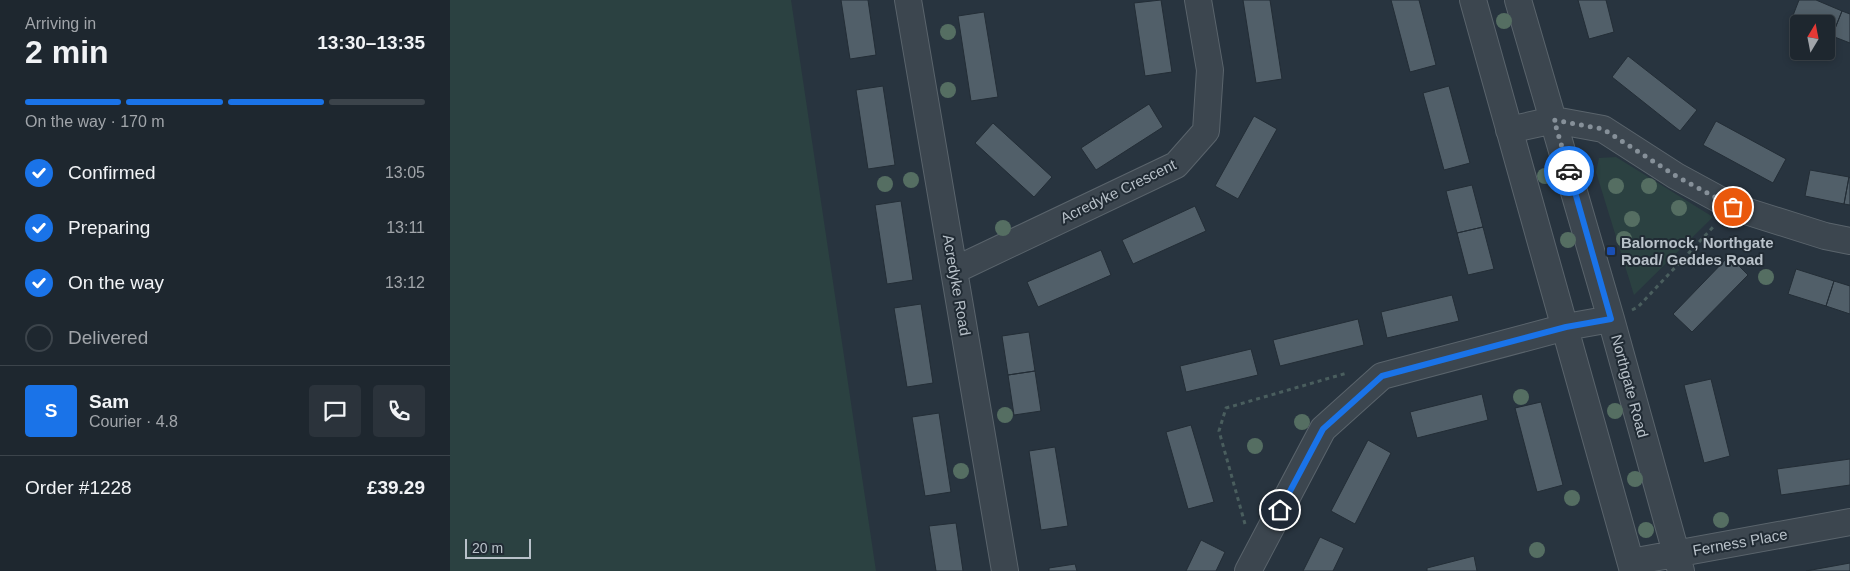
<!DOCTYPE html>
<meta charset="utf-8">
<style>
:root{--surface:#1e272f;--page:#2b333b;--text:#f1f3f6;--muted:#a1a5aa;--line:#3c444b;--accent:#1a73e8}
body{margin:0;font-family:Helvetica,sans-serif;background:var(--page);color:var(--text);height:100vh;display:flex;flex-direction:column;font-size:19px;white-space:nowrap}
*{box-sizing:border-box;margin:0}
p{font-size:16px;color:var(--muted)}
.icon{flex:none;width:28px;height:28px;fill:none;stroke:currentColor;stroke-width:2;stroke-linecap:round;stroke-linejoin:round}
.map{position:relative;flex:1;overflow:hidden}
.drawer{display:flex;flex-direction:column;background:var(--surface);width:450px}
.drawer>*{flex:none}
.needle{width:32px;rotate:10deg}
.controls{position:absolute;left:1340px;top:15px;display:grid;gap:10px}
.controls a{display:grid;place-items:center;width:45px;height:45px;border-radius:5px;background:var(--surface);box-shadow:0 2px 8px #0003,0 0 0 1px var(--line);font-size:25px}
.scale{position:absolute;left:15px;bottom:12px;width:66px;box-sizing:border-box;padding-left:5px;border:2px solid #b8c1c9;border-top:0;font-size:14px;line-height:18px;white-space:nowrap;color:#b8c1c9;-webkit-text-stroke:4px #212b34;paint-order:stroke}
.pin{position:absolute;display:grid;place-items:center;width:42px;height:42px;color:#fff;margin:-21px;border:2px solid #fff;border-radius:50%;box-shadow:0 1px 5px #0007}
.courier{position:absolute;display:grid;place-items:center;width:50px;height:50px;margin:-25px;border:4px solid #1a73e8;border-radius:50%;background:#fff;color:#222;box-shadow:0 1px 6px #0007}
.headline em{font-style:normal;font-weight:600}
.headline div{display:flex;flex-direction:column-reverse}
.headline{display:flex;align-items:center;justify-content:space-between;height:85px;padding:0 25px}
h1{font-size:32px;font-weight:600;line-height:38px}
.bar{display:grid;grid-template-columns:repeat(4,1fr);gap:8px 5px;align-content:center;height:60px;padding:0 25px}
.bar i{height:6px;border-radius:4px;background:var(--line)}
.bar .on{background:var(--accent)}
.bar p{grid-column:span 4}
.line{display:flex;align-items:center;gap:12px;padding:0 25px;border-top:1px solid var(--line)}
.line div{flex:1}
.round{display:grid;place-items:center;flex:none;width:52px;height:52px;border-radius:5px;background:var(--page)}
ol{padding:0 25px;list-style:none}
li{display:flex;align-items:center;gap:15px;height:55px}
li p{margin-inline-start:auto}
li .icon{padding:5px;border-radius:50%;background:var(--accent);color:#fff;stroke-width:4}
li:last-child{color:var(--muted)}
li i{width:28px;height:28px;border:2px solid var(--line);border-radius:50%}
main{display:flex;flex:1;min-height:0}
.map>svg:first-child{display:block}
.green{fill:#2b4141}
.building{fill:#515f69;stroke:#232d36}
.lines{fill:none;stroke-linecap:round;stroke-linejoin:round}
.minor-casing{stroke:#5a646c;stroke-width:28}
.path{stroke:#4a5e5e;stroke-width:3;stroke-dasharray:4 4;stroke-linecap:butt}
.minor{stroke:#3c464f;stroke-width:26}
.tree{fill:#556e62}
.done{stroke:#869099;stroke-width:5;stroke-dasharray:0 9}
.route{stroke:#1a73e8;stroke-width:6}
.transit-dot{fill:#1a4fb4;stroke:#212b34;stroke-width:2}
.labels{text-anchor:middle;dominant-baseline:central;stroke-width:4;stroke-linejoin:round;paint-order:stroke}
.street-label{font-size:15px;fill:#b8c1c9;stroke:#212b34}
.poi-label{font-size:15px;font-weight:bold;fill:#b8c1c9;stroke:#212b34;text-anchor:start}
</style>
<main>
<section class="drawer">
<div class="headline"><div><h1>2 min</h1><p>Arriving in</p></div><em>13:30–13:35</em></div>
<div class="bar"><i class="on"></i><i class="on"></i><i class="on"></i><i></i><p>On the way · 170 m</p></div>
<ol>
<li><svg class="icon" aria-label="check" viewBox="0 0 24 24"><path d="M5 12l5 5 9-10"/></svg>Confirmed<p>13:05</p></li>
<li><svg class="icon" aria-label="check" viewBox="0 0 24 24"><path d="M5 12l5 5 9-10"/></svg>Preparing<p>13:11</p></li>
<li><svg class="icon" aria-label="check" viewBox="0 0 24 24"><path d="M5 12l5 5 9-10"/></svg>On the way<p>13:12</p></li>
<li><i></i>Delivered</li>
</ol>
<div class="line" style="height:90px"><b class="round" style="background:var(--accent);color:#fff">S</b><div><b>Sam</b><p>Courier · 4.8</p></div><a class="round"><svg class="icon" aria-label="chat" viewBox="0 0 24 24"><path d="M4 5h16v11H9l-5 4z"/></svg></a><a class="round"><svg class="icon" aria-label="phone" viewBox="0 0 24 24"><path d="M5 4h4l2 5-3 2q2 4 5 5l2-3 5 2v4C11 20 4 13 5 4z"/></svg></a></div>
<div class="line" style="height:65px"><div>Order #1228</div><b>£39.29</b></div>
</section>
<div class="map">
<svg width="1400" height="571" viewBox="0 0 1400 571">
<rect width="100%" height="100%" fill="#28343f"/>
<path class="green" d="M0,0H341L426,571H0Z
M1166,157L1263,217L1184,295L1146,172L1149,158Z"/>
<path class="building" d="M391,0H418L426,55L400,59Z
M711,0L722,72L695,76L684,3Z
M793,0H820L832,79L806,83Z
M941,0H969L986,65L960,72Z
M1128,0H1156L1164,32L1139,39Z
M1349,0H1366L1392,11L1382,36L1376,33V24H1354L1342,18Z
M1392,11L1400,14V43L1382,36Z
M534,12L548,97L521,101L508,16Z
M1178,56L1247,110L1230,131L1162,77Z
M433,86L445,165L418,169L406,90Z
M999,86L1020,163L994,170L973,93Z
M699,104L713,127L646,170L631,148Z
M804,116L827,129L788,199L765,186Z
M1266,121L1336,159L1323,183L1253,145Z
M543,123L602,177L584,197L525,143Z
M1360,170L1399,177L1394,204L1355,196Z
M1399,177L1400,178V205L1394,204Z
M1022,185L1033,227L1007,233L996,191Z
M451,201L463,280L437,284L425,205Z
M745,206L756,231L683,264L672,240Z
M1033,227L1044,269L1018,275L1007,233Z
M651,250L661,275L588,307L577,282Z
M1279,256L1298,275L1242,332L1223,314Z
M1346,269L1384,281L1376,306L1338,294Z
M1384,281L1400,286V314L1376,306Z
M1002,295L1009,321L937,338L931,312Z
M471,304L483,383L457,387L444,308Z
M908,319L914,345L830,366L823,340Z
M579,332L585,371L558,375L552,336Z
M801,349L808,375L736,392L730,366Z
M585,371L591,411L564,415L558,375Z
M1261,379L1280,456L1254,463L1234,385Z
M1032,394L1038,420L967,438L960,412Z
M1091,402L1113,485L1087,492L1065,408Z
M489,413L501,492L475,496L462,417Z
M741,425L764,502L738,509L716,432Z
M918,440L941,453L905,524L881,511Z
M605,447L618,526L591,530L579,451Z
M1400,459V485L1331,495L1327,469Z
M506,523L513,571H486L479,526Z
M870,537L894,548L883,571H853Z
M751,540L775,552L766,571H736Z
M1024,556L1027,571H977V568Z
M1400,563V571H1356Z
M625,564L627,571H599V568Z"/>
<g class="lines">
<defs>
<path id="minor" d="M458,0L555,571
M1023,0L1183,571
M1068,0L1161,319L1231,571
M1059,130L1104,120L1153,129L1226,176L1283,207L1375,236L1400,241
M505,270L726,165L756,131L760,70L748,0
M1181,562L1400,522
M798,571L873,429L932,376L1116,327L1161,319"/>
</defs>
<use href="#minor" class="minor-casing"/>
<path class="path" d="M1182,310L1188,307L1265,225
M795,524L769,431L776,408L897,373"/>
<use href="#minor" class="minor"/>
</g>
<g class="tree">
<circle cx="1054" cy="21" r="8"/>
<circle cx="498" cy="32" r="8"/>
<circle cx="498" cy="90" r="8"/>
<circle cx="1095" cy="176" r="8"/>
<circle cx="461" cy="180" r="8"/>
<circle cx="435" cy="184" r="8"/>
<circle cx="1166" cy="186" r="8"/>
<circle cx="1199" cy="186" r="8"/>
<circle cx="1229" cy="208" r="8"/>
<circle cx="1182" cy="219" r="8"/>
<circle cx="553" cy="228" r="8"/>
<circle cx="1174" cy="239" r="8"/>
<circle cx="1118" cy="240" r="8"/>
<circle cx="1316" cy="277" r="8"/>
<circle cx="1071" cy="397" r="8"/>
<circle cx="1165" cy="411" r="8"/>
<circle cx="555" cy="415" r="8"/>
<circle cx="852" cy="422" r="8"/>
<circle cx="805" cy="446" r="8"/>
<circle cx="511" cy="471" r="8"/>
<circle cx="1185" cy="479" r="8"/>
<circle cx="1122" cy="498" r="8"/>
<circle cx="1271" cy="520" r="8"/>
<circle cx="1196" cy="530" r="8"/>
<circle cx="1087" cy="550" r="8"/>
</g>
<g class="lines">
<path class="done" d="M1119,171L1104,120L1153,129L1226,176L1283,207"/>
<path class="route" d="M830,510L873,429L932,376L1116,327L1161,319L1119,171"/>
</g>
<rect class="transit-dot" x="1156" y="246" width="10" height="10" rx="2.5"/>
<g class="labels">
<g class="street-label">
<text transform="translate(668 191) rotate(-26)">Acredyke Crescent</text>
<text transform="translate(507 285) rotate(80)">Acredyke Road</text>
<text transform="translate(1180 386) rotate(75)">Northgate Road</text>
<text transform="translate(1290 542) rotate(-10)">Ferness Place</text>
</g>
<g class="poi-label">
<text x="1171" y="242">Balornock, Northgate<tspan x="1171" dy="17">Road/ Geddes Road</tspan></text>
</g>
</g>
</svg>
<div class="controls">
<a><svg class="needle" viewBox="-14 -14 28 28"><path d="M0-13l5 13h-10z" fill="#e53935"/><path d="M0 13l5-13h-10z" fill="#a1a5aa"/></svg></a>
</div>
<div class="scale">20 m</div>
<div class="pin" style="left:1283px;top:207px;background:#ea580c"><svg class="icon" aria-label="bag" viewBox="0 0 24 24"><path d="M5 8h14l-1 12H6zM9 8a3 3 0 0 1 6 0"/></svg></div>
<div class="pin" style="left:830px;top:510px;background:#1f2937"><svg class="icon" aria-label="home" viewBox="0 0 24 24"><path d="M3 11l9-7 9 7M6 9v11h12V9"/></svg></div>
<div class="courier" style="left:1119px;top:171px"><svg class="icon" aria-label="car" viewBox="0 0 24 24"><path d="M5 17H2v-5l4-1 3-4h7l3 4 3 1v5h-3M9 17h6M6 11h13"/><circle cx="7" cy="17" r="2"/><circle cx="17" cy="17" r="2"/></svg></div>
</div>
</main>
